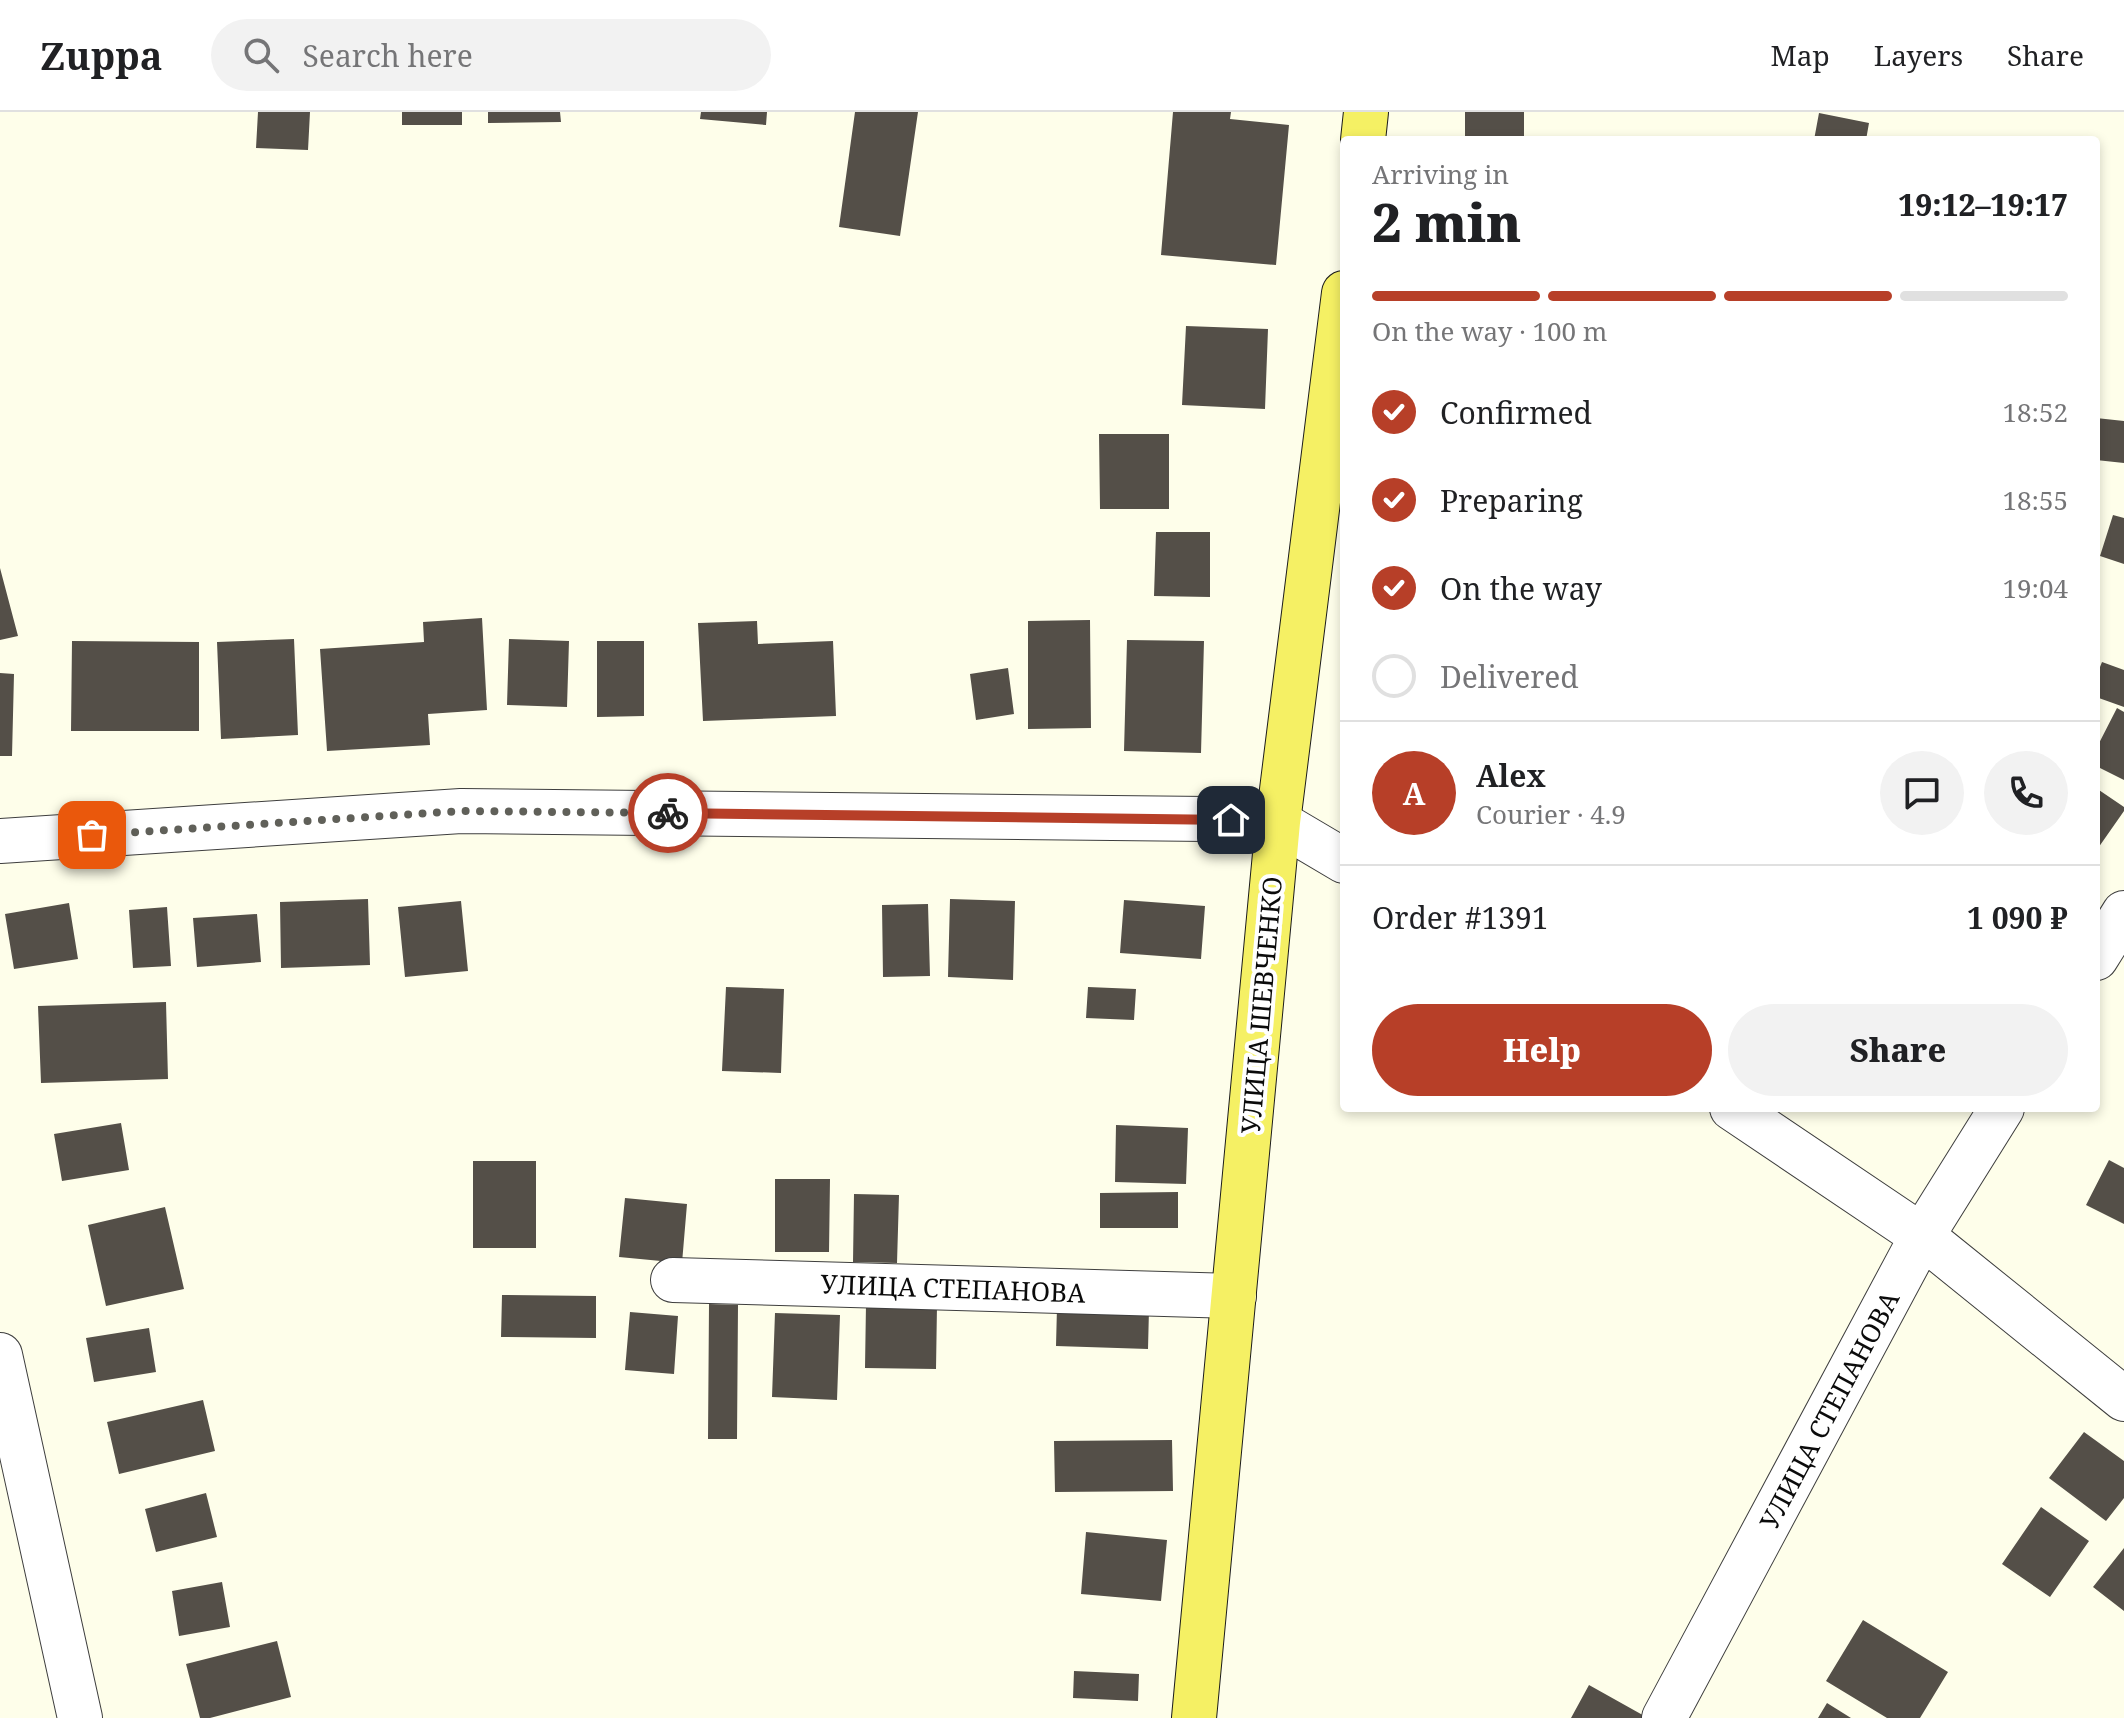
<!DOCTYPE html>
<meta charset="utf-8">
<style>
:root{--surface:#fff;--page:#f2f2f2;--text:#202124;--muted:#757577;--line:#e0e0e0;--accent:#b73f28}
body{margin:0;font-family:"Noto Serif",serif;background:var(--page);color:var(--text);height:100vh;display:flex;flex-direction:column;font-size:30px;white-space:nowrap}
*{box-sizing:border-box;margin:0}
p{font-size:26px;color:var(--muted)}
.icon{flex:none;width:44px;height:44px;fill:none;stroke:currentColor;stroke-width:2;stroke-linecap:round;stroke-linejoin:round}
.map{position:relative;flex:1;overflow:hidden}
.details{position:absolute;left:1340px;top:24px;width:760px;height:976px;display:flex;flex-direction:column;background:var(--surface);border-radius:8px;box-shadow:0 4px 12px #0003}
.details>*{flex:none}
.pin{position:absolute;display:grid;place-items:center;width:68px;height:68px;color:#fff;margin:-34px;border-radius:16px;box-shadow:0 4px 12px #0006}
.courier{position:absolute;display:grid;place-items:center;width:80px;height:80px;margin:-40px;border:6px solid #b73f28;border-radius:50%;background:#fff;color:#222;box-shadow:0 2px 10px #0007}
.overview em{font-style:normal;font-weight:800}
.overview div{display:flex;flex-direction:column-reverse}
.overview{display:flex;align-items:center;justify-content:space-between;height:136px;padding:0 32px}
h1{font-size:52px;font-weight:800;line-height:60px}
.bar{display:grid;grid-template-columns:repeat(4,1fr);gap:12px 8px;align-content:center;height:96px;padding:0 32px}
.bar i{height:10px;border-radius:6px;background:var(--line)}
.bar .current{background:var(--accent)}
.bar p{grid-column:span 4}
.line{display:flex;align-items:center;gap:20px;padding:0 32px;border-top:2px solid var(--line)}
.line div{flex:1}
.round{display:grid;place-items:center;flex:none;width:84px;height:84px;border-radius:42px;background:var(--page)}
ol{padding:0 32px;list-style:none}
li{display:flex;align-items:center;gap:24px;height:88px}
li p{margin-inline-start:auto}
li .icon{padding:8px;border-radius:50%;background:var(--accent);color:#fff;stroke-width:4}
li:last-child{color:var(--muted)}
li i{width:44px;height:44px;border:4px solid var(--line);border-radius:50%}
.button{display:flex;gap:16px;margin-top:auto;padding:16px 32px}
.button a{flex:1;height:92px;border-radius:48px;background:var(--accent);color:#fff;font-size:32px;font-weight:800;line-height:92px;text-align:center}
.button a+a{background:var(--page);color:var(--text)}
header{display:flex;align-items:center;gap:48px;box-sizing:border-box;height:112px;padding:0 40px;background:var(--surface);border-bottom:2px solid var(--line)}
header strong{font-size:38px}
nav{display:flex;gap:44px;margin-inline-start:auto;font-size:28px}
.search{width:560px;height:72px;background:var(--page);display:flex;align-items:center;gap:20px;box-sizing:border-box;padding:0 28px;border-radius:44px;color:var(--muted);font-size:30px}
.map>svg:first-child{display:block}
.building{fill:#544f48}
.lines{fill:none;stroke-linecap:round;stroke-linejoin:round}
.minor-casing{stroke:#3e3e3e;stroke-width:46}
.major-casing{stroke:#1c1c1c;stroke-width:46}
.minor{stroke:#fff;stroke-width:44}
.major{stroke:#f5f064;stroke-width:44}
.done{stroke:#606059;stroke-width:8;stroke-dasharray:0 14.4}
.route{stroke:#b73f28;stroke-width:10}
.labels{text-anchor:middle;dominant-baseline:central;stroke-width:8;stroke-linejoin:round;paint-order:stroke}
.street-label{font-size:26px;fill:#0b0b0b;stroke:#fff}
</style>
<header>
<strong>Zuppa</strong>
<div class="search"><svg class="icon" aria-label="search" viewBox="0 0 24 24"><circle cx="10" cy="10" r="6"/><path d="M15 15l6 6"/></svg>Search here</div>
<nav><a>Map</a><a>Layers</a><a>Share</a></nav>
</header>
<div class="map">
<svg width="2124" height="1606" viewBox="0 0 2124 1606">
<rect width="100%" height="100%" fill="#fefeea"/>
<path class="building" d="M258,0H310L308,38L256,36Z
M402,0H462V13H402Z
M488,0H560L561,10L488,11Z
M701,0H767L766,13L700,7Z
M855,0H918L900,124L839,115Z
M1173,0H1231L1230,7L1289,13L1276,153L1161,143Z
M1465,0H1524V26H1465Z
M1819,1L1869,11L1866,28H1814Z
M1186,214L1268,217L1265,297L1182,293Z
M2096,306L2124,309V351L2096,348Z
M1099,322H1169V397H1100Z
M2113,403L2124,406V452L2100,444Z
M1156,420H1210V485L1154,484Z
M0,456L18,524L0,528Z
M482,506L487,598L428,602L430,633L327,639L320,537L424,530L423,510Z
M1090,508L1091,616L1028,617V509Z
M757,509L758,532L833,529L836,604L703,609L698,511Z
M294,527L298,623L221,627L217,530Z
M509,527L569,529L567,595L507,593Z
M1127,528L1204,529L1201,641L1124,639Z
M72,529L199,530V619H71Z
M597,529H644V604L597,605Z
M2102,550L2124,558V595L2096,585V565Z
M1008,556L1014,602L976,608L970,562Z
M0,561L14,562L12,644H0Z
M2117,596L2124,600V668L2096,654V637Z
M2096,676L2124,695V699L2096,739Z
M368,787L370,853L281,856L280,790Z
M950,787L1015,789L1013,868L948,865Z
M1124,788L1205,794L1201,847L1120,841Z
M461,789L468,859L405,865L398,795Z
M69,791L78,847L14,857L5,802Z
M928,792L930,864L883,865L882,793Z
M167,795L171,854L133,856L129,798Z
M257,802L261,850L197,855L193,806Z
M726,875L784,877L781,961L722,959Z
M1088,875L1136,877L1134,908L1086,906Z
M166,890L168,967L41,971L38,894Z
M121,1011L129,1058L62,1069L54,1022Z
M1116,1013L1188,1016L1186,1072L1115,1070Z
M2109,1048L2124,1056V1112L2086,1093Z
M473,1049H536V1136H473Z
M775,1067H830L829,1140H775Z
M1178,1080V1116H1100V1081Z
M854,1082L899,1083L897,1151L853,1150Z
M625,1086L687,1092L682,1151L619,1145Z
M165,1095L184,1177L106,1194L88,1113Z
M502,1183L596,1184V1226L501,1225Z
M709,1192L738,1193L737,1327H708Z
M866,1192L937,1193L936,1257L865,1256Z
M1057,1195L1149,1197L1148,1237L1056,1234Z
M630,1200L678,1204L674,1262L625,1258Z
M775,1201L840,1203L837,1288L772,1285Z
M149,1216L156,1260L94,1270L86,1226Z
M203,1288L215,1339L119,1362L107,1310Z
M2084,1320L2124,1349V1386L2106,1409L2049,1366Z
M1172,1328L1173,1379L1055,1380L1054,1329Z
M206,1381L217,1425L156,1440L145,1397Z
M2041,1395L2089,1429L2050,1485L2002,1452Z
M1086,1420L1167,1428L1161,1489L1081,1482Z
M2124,1436V1499L2093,1475Z
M222,1470L230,1515L179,1524L172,1479Z
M1863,1508L1948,1560L1920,1606H1887L1826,1569Z
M277,1529L291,1585L210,1606H200L186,1552Z
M1074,1559L1139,1562L1138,1589L1073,1586Z
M1589,1573L1648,1606H1571Z
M1827,1591L1851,1606H1818Z"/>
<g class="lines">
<defs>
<path id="minor" d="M0,729L461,699L1208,707L1278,710L1344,749
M2096,846L2124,801
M1732,996L1922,1124L2124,1287
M673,1168L1234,1184
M0,1243L80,1606
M1664,1606L1922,1124L2002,996"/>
<path id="major" d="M1363,28L1366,0
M1194,1606L1278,710L1344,181"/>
</defs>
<use href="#minor" class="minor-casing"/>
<use href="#major" class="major-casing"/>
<use href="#minor" class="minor"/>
<use href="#major" class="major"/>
</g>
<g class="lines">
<path class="done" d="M92,723L461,699L668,701"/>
<path class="route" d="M668,701L1231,708"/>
</g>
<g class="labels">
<g class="street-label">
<text transform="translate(1261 893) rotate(-85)">УЛИЦА ШЕВЧЕНКО</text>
<text transform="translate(953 1176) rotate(2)">УЛИЦА СТЕПАНОВА</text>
<text transform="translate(1829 1298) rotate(-62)">УЛИЦА СТЕПАНОВА</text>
</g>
</g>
</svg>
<div class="pin" style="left:92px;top:723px;background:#ea580c"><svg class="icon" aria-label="bag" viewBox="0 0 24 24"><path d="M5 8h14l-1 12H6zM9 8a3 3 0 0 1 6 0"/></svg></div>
<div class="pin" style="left:1231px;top:708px;background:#1f2937"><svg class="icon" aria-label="home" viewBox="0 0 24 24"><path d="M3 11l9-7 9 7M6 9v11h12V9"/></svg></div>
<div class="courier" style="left:668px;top:701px"><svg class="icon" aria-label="bike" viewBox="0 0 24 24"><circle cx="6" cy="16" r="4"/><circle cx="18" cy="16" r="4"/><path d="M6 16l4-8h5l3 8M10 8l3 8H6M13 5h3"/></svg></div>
<section class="details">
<div class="overview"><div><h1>2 min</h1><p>Arriving in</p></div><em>19:12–19:17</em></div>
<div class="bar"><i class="current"></i><i class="current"></i><i class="current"></i><i></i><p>On the way · 100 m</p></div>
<ol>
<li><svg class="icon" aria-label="check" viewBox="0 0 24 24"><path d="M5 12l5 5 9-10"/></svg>Confirmed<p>18:52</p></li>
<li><svg class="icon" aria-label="check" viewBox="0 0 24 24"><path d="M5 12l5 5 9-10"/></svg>Preparing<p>18:55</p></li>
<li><svg class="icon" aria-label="check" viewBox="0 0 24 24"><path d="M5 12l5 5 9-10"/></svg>On the way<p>19:04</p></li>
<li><i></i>Delivered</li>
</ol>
<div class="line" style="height:144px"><b class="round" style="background:var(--accent);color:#fff">A</b><div><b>Alex</b><p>Courier · 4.9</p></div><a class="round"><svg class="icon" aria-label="chat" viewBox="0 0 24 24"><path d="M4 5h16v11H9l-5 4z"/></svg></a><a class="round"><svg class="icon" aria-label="phone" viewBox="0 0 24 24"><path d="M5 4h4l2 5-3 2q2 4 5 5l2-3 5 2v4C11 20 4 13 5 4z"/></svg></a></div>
<div class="line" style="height:104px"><div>Order #1391</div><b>1 090 ₽</b></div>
<div class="button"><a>Help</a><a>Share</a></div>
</section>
</div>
